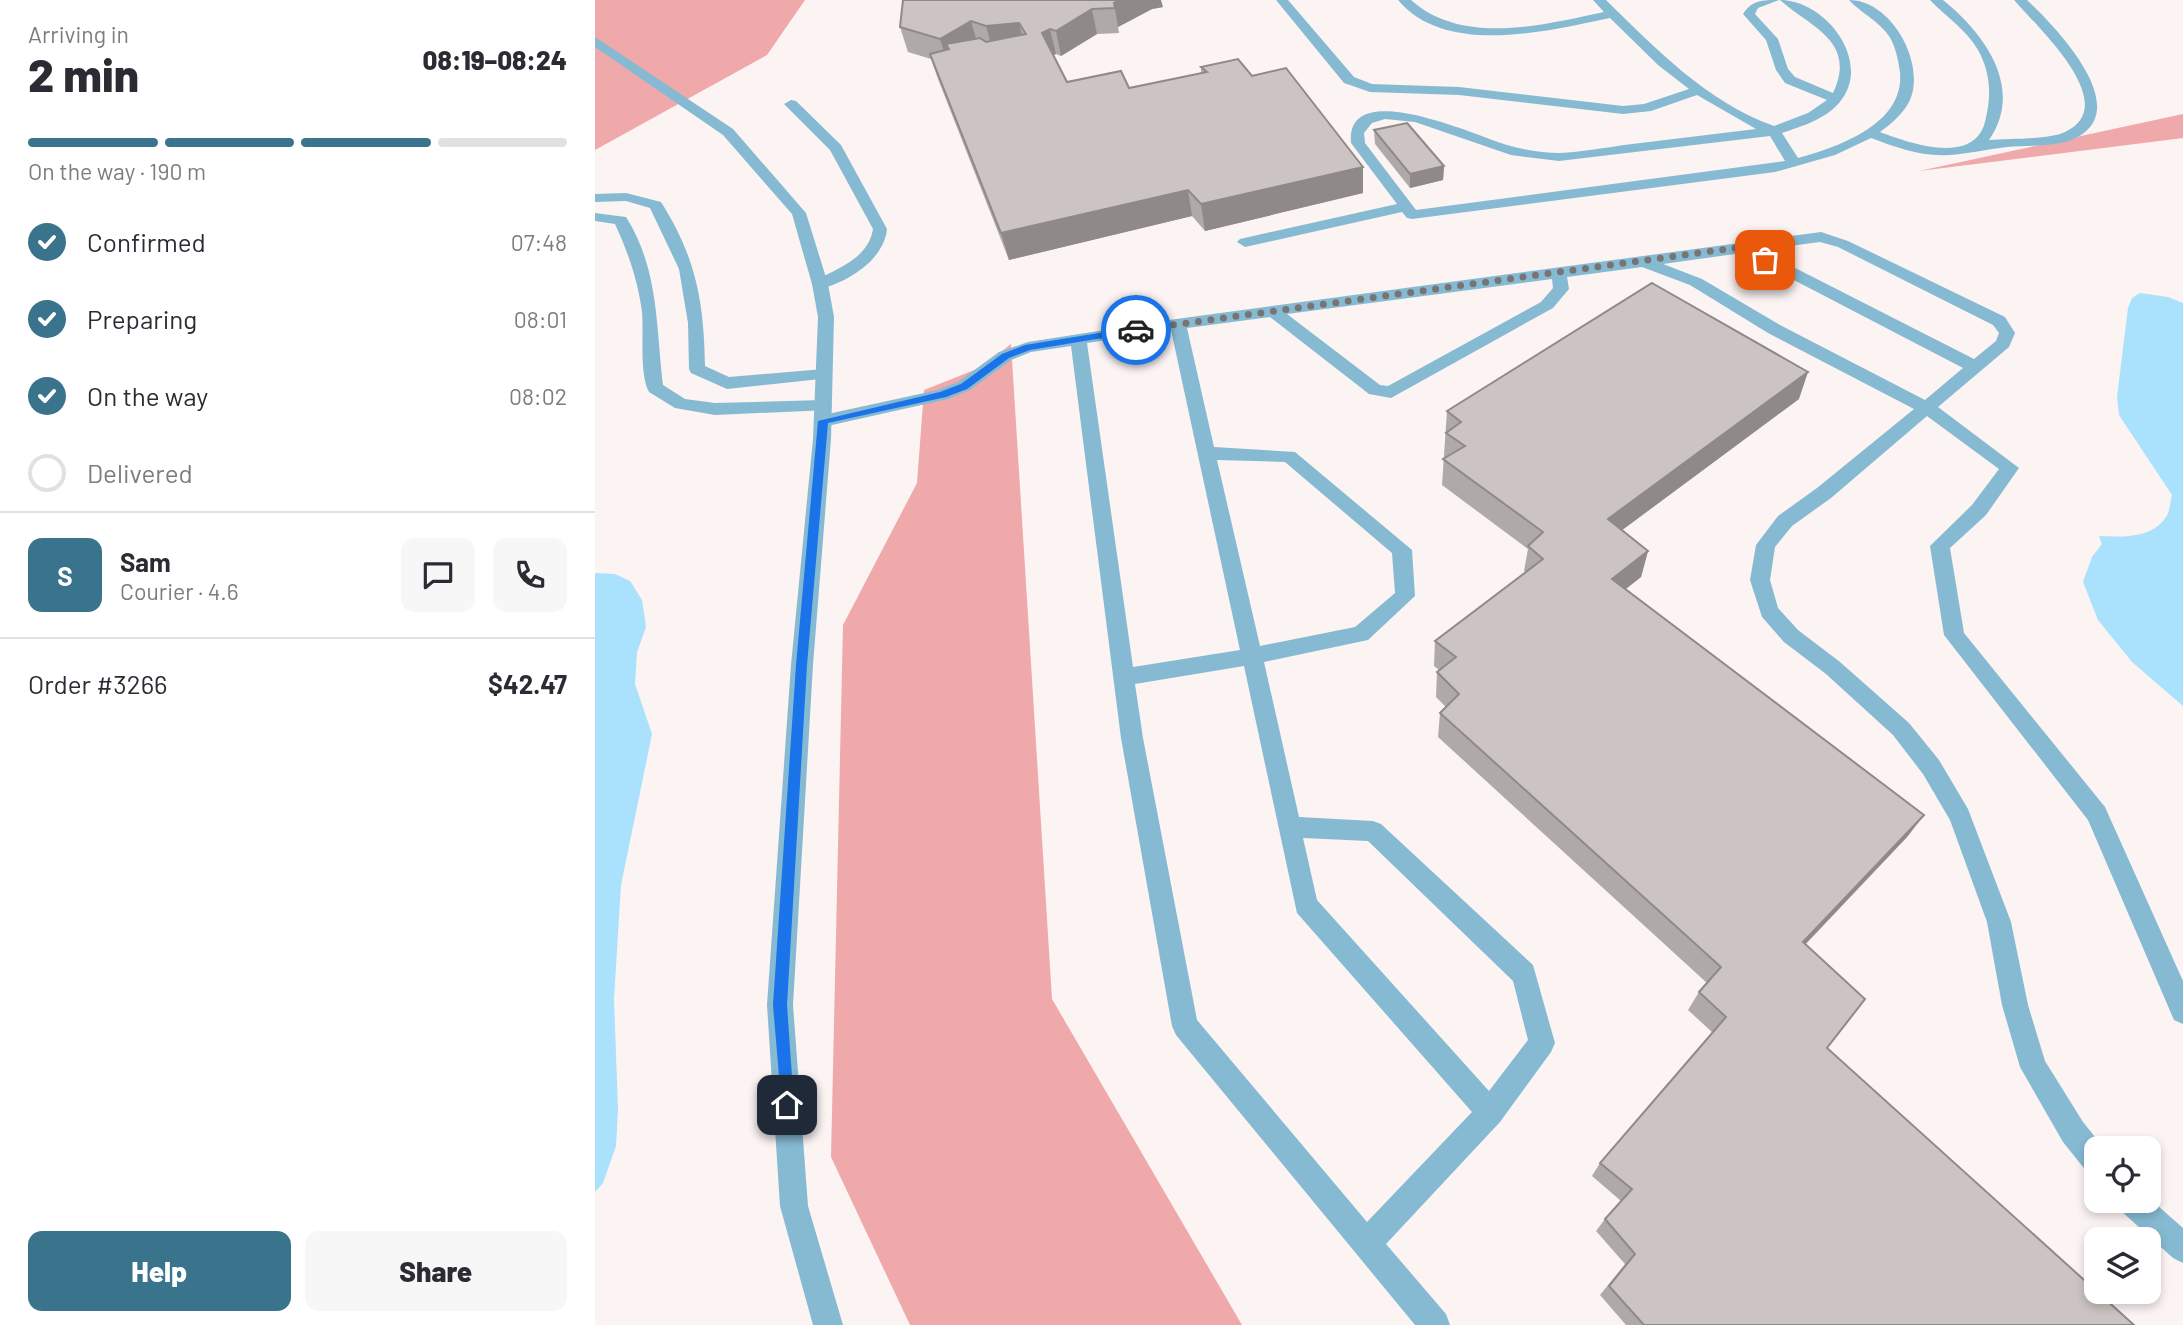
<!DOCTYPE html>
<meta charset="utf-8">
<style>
:root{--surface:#fff;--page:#f7f7f7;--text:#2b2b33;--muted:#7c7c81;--line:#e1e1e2;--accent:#39738c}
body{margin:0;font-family:Barlow,sans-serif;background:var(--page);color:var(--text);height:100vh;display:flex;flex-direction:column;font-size:26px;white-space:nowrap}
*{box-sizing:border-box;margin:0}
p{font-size:23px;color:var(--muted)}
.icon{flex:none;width:38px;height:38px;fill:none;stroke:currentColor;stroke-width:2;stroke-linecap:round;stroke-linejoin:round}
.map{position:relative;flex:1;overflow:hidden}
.sheet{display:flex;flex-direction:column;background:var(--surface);width:595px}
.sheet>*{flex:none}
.tools{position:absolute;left:1489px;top:1136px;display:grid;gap:14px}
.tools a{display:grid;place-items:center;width:77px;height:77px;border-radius:14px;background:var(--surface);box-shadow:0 4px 10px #0003;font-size:35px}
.pin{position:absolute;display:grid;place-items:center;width:60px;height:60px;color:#fff;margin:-30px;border-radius:14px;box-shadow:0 4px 10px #0006}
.courier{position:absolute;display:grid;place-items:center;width:70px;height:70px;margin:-35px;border:5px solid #1a73e8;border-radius:50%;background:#fff;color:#222;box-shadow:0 2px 9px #0007}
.headline em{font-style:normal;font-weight:800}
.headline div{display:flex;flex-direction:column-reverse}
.headline{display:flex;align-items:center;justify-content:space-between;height:119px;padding:0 28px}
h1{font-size:46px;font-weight:800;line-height:52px}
.bar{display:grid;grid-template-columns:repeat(4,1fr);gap:10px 7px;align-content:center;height:84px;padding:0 28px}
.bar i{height:9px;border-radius:5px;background:var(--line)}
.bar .active{background:var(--accent)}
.bar p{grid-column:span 4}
.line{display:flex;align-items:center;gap:18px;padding:0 28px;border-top:2px solid var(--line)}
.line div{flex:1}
.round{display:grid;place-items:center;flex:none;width:74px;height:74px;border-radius:14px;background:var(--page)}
ol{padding:0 28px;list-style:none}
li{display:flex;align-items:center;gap:21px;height:77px}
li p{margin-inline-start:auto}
li .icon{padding:7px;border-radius:50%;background:var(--accent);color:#fff;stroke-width:4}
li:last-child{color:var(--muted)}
li i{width:38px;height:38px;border:4px solid var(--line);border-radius:50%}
.primary-button{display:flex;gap:14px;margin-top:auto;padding:14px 28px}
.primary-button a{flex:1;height:80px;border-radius:14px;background:var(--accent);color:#fff;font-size:28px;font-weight:800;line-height:80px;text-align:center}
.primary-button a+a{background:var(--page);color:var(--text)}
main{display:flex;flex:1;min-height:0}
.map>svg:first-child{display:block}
.forest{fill:#efa9aa}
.water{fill:#aae1fc}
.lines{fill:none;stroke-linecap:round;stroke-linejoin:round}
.service{fill:#86bad3;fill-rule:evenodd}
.minor{fill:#86bad3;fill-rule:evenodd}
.wall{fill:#afa9a8}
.shaded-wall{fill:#8f8988}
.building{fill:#ccc4c3;stroke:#8f8988;stroke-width:2}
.route{fill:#1a73e8}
.done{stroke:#797474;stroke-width:7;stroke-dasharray:0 12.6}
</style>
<main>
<section class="sheet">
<div class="headline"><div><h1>2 min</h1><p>Arriving in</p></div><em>08:19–08:24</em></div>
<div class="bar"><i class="active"></i><i class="active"></i><i class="active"></i><i></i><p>On the way · 190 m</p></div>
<ol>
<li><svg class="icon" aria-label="check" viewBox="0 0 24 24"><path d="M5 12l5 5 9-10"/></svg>Confirmed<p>07:48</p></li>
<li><svg class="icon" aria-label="check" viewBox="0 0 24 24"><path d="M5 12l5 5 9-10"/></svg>Preparing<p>08:01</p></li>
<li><svg class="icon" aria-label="check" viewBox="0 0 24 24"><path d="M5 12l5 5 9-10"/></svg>On the way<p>08:02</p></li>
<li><i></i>Delivered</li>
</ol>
<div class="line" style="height:126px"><b class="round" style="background:var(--accent);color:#fff">S</b><div><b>Sam</b><p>Courier · 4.6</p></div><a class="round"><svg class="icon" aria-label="chat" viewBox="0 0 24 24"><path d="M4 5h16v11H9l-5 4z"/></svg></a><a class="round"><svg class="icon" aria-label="phone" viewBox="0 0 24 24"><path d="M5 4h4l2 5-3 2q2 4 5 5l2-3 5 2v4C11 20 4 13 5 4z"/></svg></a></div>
<div class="line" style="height:91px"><div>Order #3266</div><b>$42.47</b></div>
<div class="primary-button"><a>Help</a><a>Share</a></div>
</section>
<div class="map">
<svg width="1588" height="1325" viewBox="0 0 1588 1325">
<rect width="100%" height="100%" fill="#fcf3f3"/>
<path class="forest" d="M0,0H210L172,55L0,150Z
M1588,114V138L1324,171Z
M416,344L457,999L647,1325H315L236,1157L248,625L322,483L329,390L387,367Z"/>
<path class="water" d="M1545,293L1573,297L1588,303V706L1537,662L1503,620L1488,582L1497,557L1507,544L1504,536C1526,537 1557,539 1571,517C1575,512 1575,501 1577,495L1524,415L1522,397L1533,308L1537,298Z
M0,573L20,574L35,581L47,600L51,627L42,652L40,684L57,734L26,885L19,999L23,1110L21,1146L8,1183L0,1192Z"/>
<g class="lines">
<path class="service" d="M681,0H693L759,77L777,84L864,87L1028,106L1049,104L1094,89L1063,65L1015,18C952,31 851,57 803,0H816C867,46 948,25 1009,12L998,0H1011C1061,49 1112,102 1179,126L1213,113L1232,100L1190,83L1181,70L1171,40L1148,14C1157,0 1167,0 1184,0L1163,8L1160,14L1183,39L1193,69L1200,77L1238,93C1263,40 1213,26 1185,0C1231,0 1279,63 1244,103C1229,120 1207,126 1187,133L1203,158C1243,147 1310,124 1305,72C1303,60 1301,47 1294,36C1284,21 1266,13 1254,0C1293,0 1325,53 1318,90C1315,108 1299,122 1285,132C1309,141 1361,160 1382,137C1390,129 1391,117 1393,107C1396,87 1393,68 1383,50C1371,29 1351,17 1335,0H1348C1389,33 1430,88 1394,140C1415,138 1453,140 1470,132C1529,105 1440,25 1419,0H1432C1461,27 1544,113 1476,140C1458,147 1431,145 1412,147C1392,149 1373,154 1354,155C1327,157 1300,147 1276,138L1240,155L1180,172L817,219L812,218L807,212L650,247L642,242L645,239L802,204L756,143C750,74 886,138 912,145C929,150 948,153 965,153C986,152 1008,148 1029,145C1073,140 1117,134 1161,129L1102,95L1056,111L1028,114L864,95L775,92L749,83ZM790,119L820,122L916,155L964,161L1175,136L1190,161L821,210L770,143L769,133L777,123Z
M196,100L201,101L246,145L292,229C289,260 253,282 225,289L217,284L219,281C243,268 273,259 278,229L235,150L189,104Z
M31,193L66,202C101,257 109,302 110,366L134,377L229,369L235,370L237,374L235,378L132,389L96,373L94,369L93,323L84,269L55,208L31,201L0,202V194Z
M0,213L31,217C64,269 61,327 68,385L90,399L120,403L228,400L234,402L237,406L234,410L120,415L80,408L54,392C44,374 49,333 47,312C43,281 33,252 20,224L0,221Z
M1226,232L1253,241L1410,317L1420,333L1414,347L1343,407L1424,468L1391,515L1355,548L1369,633L1510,807L1588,981V1024L1579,1020L1493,820L1349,635L1335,546L1377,505L1404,469L1332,416L1236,498L1197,526L1180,547L1175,580L1183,608L1203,630L1245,662L1314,723L1344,760L1373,809L1416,922L1433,1005L1450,1061L1488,1122L1509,1148H1502V1176L1492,1172L1468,1142L1425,1067L1407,1005L1392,922L1355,820L1328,774L1298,735L1231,674L1189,642L1167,617L1155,580L1161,545L1183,516L1222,488L1319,409L1173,333L1095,285L1047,267L972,277L974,289L958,308L796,398L774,394L675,317L592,328L619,447L700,452L817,550L820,596L773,640L669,662L704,817L778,821L786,824L938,965L960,1043L956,1052L905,1122L791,1244L851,1314L855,1325H820L581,1035L577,1026L526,738L476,346L436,352L416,360L375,390L353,399L228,427L219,421L228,415L343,390L363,382L404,352L433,342L574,320ZM1225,242L1243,247L1398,325L1404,333L1401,341L1379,359L1165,250ZM1147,253L1368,368L1330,400L1185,325L1107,279L1068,264ZM957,279L958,288L946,302L793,386L785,385L692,314ZM576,330L645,650L538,667L492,343ZM622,460L690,462L797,553L800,593L760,627L665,646ZM649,666L702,913L877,1112L772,1222L602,1020L548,738L540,684ZM708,838L773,841L918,981L933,1040L894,1091L722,900Z
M1554,1198L1588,1228V1263L1578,1258L1525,1210L1521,1200H1554Z"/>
<path class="minor" d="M0,37L138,129L211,213L233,284L239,317L236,439L218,665L198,1005L213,1206L248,1325H218L185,1206L172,1005L196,665L218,439L223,317L217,284L197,214L128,135L0,47Z"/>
</g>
<path class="wall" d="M308,0L568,7L557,9L523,27L524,33L502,34L466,56L461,54L458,55L472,82L534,88L606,73V67L657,76L768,193L610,231L597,216L414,260L343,79L336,59L313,52L305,27Z
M779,130L849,166L848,180L815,188L780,144Z
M1204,399L1027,530L1053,551L1046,577L1031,589L1329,815L1312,837L1211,944L1232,1048L1539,1325H1031L1005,1295L1030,1264L1001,1231L1010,1219L1026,1201L997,1176L1005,1163L1118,1033L1093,1010L1104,992L1112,983L843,737L845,713L851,707L841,697L842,672L844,670L839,666L840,641L931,572L929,571L933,549L847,485L852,411Z"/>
<path class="shaded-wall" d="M524,0H566L568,7L557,9L523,27L524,33L519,3Z
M497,9L502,34L466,56L461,31Z
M376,21L383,46L354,49L351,44L357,62L353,64L345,39Z
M424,23L430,48L398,51L391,26Z
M455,29L461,54L453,58L447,33Z
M849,166L848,180L815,188V174Z
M768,167V193L610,231L606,204Z
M593,190L597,216L414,260L406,233Z
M1213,372L1204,399L1007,545L1013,519Z
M1053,551L1046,577L1011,604L1017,579Z
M1329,815L1312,837L1194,961L1208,942Z"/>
<path class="building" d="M308,0H524L519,3L520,8L497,9L461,31L455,29L447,33L472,82L526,71L534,88L612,72L606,67L643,59L657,76L691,68L768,167L606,204L593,190L406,233L335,54L354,49L351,44L385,38L391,42L431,34L424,23L391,26L376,21L345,39L305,27Z
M812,123L849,166L815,174L779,130Z
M1057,283L1213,372L1013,519L1053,551L1017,579L1329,815L1208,942L1270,999L1232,1048L1539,1325H1049L1014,1286L1040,1254L1010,1219L1037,1189L1005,1163L1131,1017L1104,992L1126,967L845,713L864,694L842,672L861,657L840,641L948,559L933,546L948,532L848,459L870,446L851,433L866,422L852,411Z"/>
<path class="route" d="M541,327L544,328V332L435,350L414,358L372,389L351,397L233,423L212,665L192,1005L199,1105L197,1111L192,1113L187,1111L178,1005L201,665L223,421L345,392L366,384L407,354L430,345Z"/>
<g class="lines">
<path class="done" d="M541,330L1147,247L1170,260"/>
</g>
</svg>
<div class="tools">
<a><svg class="icon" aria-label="locate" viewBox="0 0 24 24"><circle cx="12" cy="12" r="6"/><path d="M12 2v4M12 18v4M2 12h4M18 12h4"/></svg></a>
<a><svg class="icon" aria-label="layers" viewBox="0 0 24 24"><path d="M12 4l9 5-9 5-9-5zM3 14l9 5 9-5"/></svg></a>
</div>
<div class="pin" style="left:1170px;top:260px;background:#ea580c"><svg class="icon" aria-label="bag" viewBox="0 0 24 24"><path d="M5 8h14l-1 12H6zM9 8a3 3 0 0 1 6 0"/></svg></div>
<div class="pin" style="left:192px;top:1105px;background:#1f2937"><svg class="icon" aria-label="home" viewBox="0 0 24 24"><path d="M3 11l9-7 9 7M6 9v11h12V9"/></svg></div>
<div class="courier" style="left:541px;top:330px"><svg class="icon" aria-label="car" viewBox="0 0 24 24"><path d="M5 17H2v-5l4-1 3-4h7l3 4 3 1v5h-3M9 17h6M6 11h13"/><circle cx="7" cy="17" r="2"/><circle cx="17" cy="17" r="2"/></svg></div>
</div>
</main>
